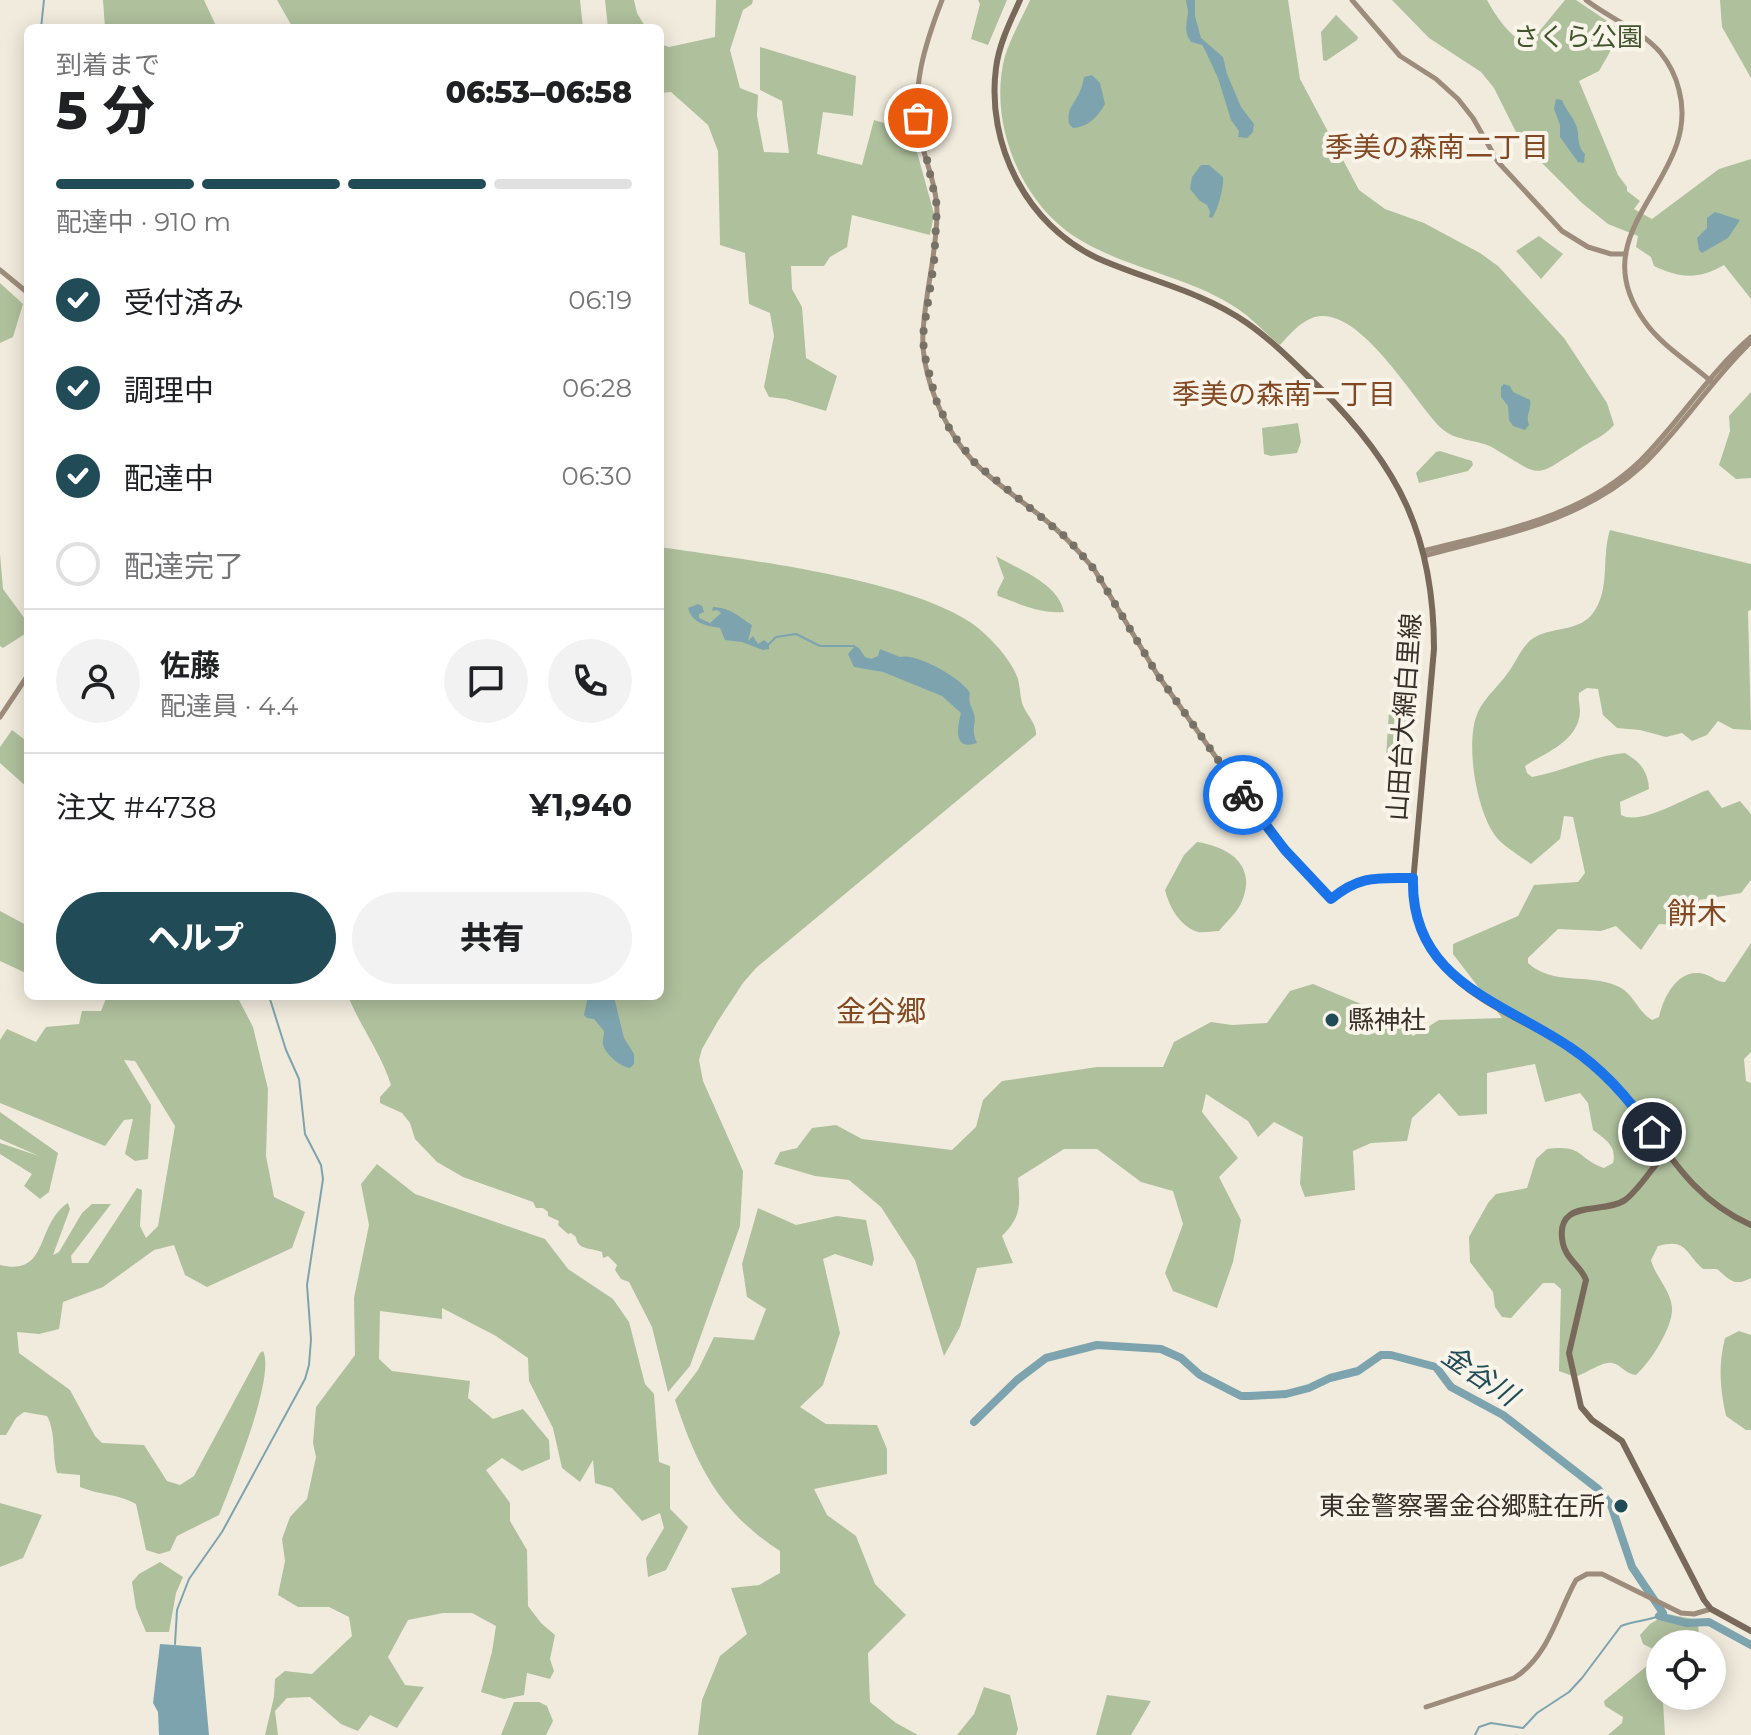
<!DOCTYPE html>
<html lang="ja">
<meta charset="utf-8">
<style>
:root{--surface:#fff;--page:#f2f2f2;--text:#202124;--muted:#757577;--line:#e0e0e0;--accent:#204b57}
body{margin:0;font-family:Montserrat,"Noto Sans JP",sans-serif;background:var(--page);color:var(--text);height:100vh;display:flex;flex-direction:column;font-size:30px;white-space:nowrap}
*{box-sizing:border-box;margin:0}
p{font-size:26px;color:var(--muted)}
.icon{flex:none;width:44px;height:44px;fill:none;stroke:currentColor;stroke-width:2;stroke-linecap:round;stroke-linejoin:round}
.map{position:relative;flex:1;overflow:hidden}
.details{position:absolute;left:24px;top:24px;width:640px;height:976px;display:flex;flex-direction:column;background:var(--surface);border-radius:12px;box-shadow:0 4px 20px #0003}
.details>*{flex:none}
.buttons{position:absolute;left:1646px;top:1630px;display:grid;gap:16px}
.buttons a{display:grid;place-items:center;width:80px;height:80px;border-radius:50%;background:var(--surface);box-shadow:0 4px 20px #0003;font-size:40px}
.pin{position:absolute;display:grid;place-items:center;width:68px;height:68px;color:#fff;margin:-34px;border:4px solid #fff;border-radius:50%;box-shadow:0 2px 8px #0007}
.courier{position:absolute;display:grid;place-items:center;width:80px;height:80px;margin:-40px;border:6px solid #1a73e8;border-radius:50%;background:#fff;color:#222;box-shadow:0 2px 10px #0007}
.head em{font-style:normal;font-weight:800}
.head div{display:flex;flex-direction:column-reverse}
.head{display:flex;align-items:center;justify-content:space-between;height:136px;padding:0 32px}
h1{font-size:52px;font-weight:800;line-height:60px}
.bar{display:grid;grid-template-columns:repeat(4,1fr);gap:12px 8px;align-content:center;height:96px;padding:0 32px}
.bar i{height:10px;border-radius:6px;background:var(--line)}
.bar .active{background:var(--accent)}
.bar p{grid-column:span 4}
.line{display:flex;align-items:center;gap:20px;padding:0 32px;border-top:2px solid var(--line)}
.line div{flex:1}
.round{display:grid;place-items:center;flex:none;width:84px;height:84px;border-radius:42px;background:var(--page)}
ol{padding:0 32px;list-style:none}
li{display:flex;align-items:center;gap:24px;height:88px}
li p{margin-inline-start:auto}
li .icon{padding:8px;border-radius:50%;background:var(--accent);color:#fff;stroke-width:4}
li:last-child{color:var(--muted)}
li i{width:44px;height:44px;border:4px solid var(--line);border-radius:50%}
.primary-button{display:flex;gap:16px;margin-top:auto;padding:16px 32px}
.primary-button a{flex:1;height:92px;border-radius:48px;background:var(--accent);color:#fff;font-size:32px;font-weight:800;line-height:92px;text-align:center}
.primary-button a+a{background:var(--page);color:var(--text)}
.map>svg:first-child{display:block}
.green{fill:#afc09d}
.water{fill:#7da4ae}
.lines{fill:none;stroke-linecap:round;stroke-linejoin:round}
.stream{stroke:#7da4ae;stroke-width:2}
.river{stroke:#7da4ae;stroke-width:8}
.secondary{stroke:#9d8c7b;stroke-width:5}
.primary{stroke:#78695a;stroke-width:6}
.done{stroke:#787168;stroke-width:8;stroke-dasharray:0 14.4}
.route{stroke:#1a73e8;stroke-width:10}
.poi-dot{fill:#204b57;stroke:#f9f4e9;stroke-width:3}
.labels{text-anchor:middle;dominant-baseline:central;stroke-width:8;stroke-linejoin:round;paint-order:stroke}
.park-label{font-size:26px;fill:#40542d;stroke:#f9f4e9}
.street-label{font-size:26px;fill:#372f29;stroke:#f9f4e9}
.poi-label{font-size:26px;fill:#372f29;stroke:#f9f4e9;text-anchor:start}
.neighbourhood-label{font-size:28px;fill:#834924;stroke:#f9f4e9}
.water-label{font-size:28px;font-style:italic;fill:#204b57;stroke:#f9f4e9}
.quarter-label{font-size:30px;fill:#834924;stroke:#f9f4e9}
</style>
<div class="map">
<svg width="1751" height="1735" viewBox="0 0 1751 1735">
<rect width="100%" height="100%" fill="#f1ebdd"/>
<path class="green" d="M103,0H204L217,28H105Z
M277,0H580L583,28H293Z
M605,0H634L637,13L646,28H608Z
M716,0H753L752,4L743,10L730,50L740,88L758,95L757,116L764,152L789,153L782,101L760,90V47L856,76L853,116L823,112L817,154L862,165L874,120L894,126L914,141L934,214L930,235L852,215L847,247L830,257L824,266H791L792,289L802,307L806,358L837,376L826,411L786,399L769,397L764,387L774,336L770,313L749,304L745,253L720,245L718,151L708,125L671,92L660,93V44L669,47L715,37Z
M978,0H1007L988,45L971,39L980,4Z
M1030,0H1288L1300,79L1359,190L1385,209L1424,223L1480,253L1498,266L1564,338L1607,403L1614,425C1604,437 1592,440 1579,449C1533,479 1542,477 1495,449C1478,438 1456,443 1440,427C1413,400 1357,301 1312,318C1299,323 1289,335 1280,345C1266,334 1253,319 1238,309C1191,277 1131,270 1082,241C1022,207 987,123 1005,56C1011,37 1022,18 1030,0Z
M1392,0H1487C1497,18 1509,36 1528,45L1565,0H1576L1622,31L1599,71L1579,81L1618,175L1627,187V191L1640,201L1634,209L1652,219L1719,169L1751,159V299L1724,265C1699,280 1679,278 1654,266L1651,257L1636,247L1638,236L1608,224L1582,203L1528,149L1515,130L1494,88L1481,72L1429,38Z
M1720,0H1751V78L1722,27Z
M1336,15L1358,37L1357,40L1326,61L1323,60L1321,32Z
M1539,236L1563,254L1541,279L1516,251Z
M0,283L23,304L13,337L0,343Z
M1751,392V478L1736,479L1719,465L1730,431L1729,416Z
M1298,423L1301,442L1297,453L1271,456L1264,454L1262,428Z
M1440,451L1472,461L1473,465L1468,471L1419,483L1416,473L1436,452Z
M1610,530L1751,564V610L1748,611L1751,730L1733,729L1718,721L1707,735L1692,741L1682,733L1666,737L1640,730L1617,728L1603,715L1598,689L1587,688L1579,693C1578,700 1580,705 1580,712C1578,742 1546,752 1525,766L1527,773L1532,777C1564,771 1592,756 1625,753C1640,762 1648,771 1649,789L1620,802L1621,815C1642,826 1686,797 1708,790L1722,808L1740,801L1751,814V880L1741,893L1699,900L1690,914L1675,925L1659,924L1641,950L1616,926L1601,931L1558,929L1528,958V963C1553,986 1588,973 1617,986C1634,993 1637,1011 1652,1020L1659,1017C1664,995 1680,965 1707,975C1715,978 1717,982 1725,982L1751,943V1052L1744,1059L1746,1081L1751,1083V1278C1734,1287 1730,1280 1717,1269H1703C1684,1252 1687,1238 1658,1246L1651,1260C1655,1276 1670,1289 1672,1307C1674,1326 1650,1363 1636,1375C1625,1374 1622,1365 1612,1363C1603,1361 1585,1374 1575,1377L1559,1371L1561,1289L1554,1283H1543L1511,1318L1502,1317L1495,1307L1493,1292L1470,1262L1469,1237L1488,1203L1496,1194L1527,1188L1536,1159L1547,1149C1584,1144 1576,1158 1604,1168L1613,1163C1617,1146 1606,1140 1593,1130L1588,1103L1580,1093L1545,1102L1535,1064L1487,1073V1114L1459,1116L1439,1093L1412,1118L1407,1141L1371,1143L1353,1151L1355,1190L1305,1197L1300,1184L1303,1137L1274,1122L1258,1137L1248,1121L1206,1094L1202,1112L1238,1158L1219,1177L1241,1220L1233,1262L1217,1308L1173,1291L1165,1273L1183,1224L1173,1191L1141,1182L1097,1149H1064L1018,1178C1020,1205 1022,1216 1002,1236L1013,1263L977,1268L960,1327L944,1356L915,1260L881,1207L849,1180L815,1176L774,1164L780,1152L797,1148L812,1128L836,1125L862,1139L952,1150L976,1127L983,1100L1002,1081L1097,1067H1163L1174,1042L1211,1022L1232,1025L1267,1023L1290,991L1313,984L1397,1019L1413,1036L1439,1020L1502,1018L1453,954V944L1518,916L1534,885L1578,882L1585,873L1573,817L1564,816L1560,839L1531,864C1520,856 1506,848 1497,838C1476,813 1463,736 1480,708C1487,696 1499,685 1507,674C1517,662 1522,643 1537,636C1555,627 1580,631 1593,613C1611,589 1601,557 1610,530Z
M660,547C738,559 932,580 986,635C998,646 1013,664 1018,679C1020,687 1020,695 1022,703C1026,715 1037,723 1036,735L756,968L743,983L718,1021L702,1049L699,1060L703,1081L743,1171L740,1226L690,1366L668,1392L652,1327L629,1282L621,1279L615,1270L617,1265L608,1256L603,1258L602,1252C592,1248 577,1250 576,1237L571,1233L568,1234L558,1225L559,1221L548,1216V1212L543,1208H536L533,1202L463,1177L437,1162L415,1139L410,1123L402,1113L380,1103V1097L391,1085C381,1053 360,1026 348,996H660Z
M0,554L3,589L28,623V632L3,648L0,646Z
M996,556C1019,570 1058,583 1064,612C1039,614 1021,604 998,596L997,592L1004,578Z
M1390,696L1408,698L1401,758L1386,757Z
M12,730L28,742V788L0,763V747Z
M1197,842C1229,847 1257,865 1242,901C1238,912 1226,922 1219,931C1213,931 1203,933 1198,932C1179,926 1169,906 1165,890L1184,855Z
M0,911L28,926V974L0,961Z
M107,996H237L253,1027L268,1089L266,1156L274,1197L305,1212L292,1248L207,1287L185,1275L174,1245L154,1250L103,1287L63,1302L59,1329L39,1334L17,1332L19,1353L70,1390L95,1436L102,1443L144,1445L167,1481L180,1485L194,1476L260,1353L263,1351C276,1376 231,1485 219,1515L177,1536L170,1551L159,1554L146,1550L136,1504C119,1494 99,1495 80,1487V1475L57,1473C52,1455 56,1432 47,1416L24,1412L16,1418L6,1435H0V1265C50,1277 35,1224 68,1203L70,1209L53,1255L59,1252L82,1213L92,1204H111L71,1256L72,1263H88L137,1188L142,1190L140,1226L146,1238L158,1226L175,1126L135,1061L124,1060L151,1105L148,1159L135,1161L125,1154L133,1119L124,1120L105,1146L0,1103V1040L7,1029L36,1042L46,1027L79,1024L82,1011H101Z
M0,1112L58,1153L49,1192L40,1199L24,1186L32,1174L0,1154V1143L39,1156L0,1139Z
M377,1164L415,1194L545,1239L568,1269L613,1299L629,1322L645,1384L654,1394L659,1462L670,1466V1509L688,1527L666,1570L648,1577L646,1558L664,1528L660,1513L642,1521L612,1488L595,1483L593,1460L580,1482L562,1468L553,1428L529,1381L528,1358L496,1336L442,1308V1319L380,1311L379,1359L392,1371L470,1381L468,1398L493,1419L523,1409L549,1440L550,1459L522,1471L502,1458L486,1470L510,1503V1521L527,1550L528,1606L541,1623L555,1635L550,1659L554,1671L550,1679L527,1673L524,1695L504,1699L481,1692L492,1652L496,1626L472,1613H443L408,1620L388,1657L405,1685L424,1687L397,1728L370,1715L358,1731L341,1724L310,1697L287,1698L275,1711L278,1735H265L274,1697L275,1679L285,1671L312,1674L352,1636L349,1617L329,1607H298L278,1595L285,1561L282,1539L290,1517L307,1499L316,1457L313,1443L316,1407L355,1355L354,1298L369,1225L361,1184Z
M758,1208L796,1225L837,1216L866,1220L874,1259L872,1266L835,1254L823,1259L840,1333L823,1385L800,1407L826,1424L877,1425L887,1449V1474L814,1489L827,1515L856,1536L875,1584L906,1615L868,1653L870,1702L896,1723L918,1735H698L702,1700L720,1656L747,1634L731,1588L759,1585L780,1573V1551C720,1512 697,1467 675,1400L698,1370L714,1337L754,1340L766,1309L747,1297L742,1264Z
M1739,1331L1751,1335V1430H1746L1726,1416C1720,1389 1718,1366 1725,1338Z
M0,1503L42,1515L23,1558L0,1567Z
M160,1562L183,1577L176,1593L169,1632H146L136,1608L132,1582L139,1574Z
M1667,1614L1698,1620L1699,1639L1705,1644H1660V1680L1655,1692L1663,1702L1665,1735H1608L1622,1723L1623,1717L1605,1706L1604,1701L1648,1665L1655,1650L1643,1644L1640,1635L1650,1624Z
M984,1687L1010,1695L1018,1729L1016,1735H957L974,1714Z
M1107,1695L1151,1701L1131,1735H1096Z
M514,1702H539L547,1706L553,1721L546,1735H501Z"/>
<path class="water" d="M1186,0H1195V16L1201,38L1223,57L1227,74L1241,107L1254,124L1253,132L1247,138L1238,137L1239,131L1231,120L1218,78L1204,48L1202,45L1191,42C1183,30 1187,24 1188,12C1188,8 1186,4 1186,0Z
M1092,75L1100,83L1105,104C1098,117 1088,127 1073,128L1069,124C1066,108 1075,104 1080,91C1082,87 1083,82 1084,77Z
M1556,99L1562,100C1565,108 1571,114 1575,123C1581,134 1575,144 1585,154L1584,163L1578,162L1560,137V125L1554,109Z
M1201,165H1209L1223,177C1224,187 1218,210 1212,218L1209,217L1210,212L1207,205L1200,201L1190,189L1192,177Z
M1715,212L1740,220L1728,238L1702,253L1699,250L1697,238L1707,228V218Z
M1504,384L1510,386L1513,392L1530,400C1532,410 1525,414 1529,425L1525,430L1513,426L1509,420L1508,406L1501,397V387Z
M698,604L702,606L704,612L699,614V618L710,623L721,613L717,610L712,611L713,607C731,608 738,616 752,625L748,641L753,636L758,644L764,640L769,644V649L763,650L742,642L725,640L720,628C708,626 692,624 688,608Z
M855,646L859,648L865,657L871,659L878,656L880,649L900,657C916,652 963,679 970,693C968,704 971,704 974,714C977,725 970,728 977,743C953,751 957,729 961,713L942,696L883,672L854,667L848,654Z
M588,996L614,997L624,1038L634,1054V1064L630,1068C621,1067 606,1055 603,1045C602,1041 604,1036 604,1031L594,1019L587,1018L584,1015Z
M160,1644L201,1647L209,1735H159L158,1712L153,1703Z"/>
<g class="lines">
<path class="stream" d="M41,28L44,0
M769,644L776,637L796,634L820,646H854
M175,1644L177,1610L189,1579L222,1532L305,1379L309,1365L311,1339L307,1285L323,1179L321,1165L305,1134L299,1079L286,1050L269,996
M1475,1735L1479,1727L1491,1723L1523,1728L1537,1713L1569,1692L1582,1678L1621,1626C1633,1621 1646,1621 1659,1616"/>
<path class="river" d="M974,1422L1017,1380L1046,1358L1097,1345L1161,1349L1181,1358L1200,1375L1241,1396H1250L1286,1394L1309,1388L1330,1378L1358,1371L1381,1355H1391L1436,1367L1451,1387L1503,1415L1598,1489L1611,1505L1632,1567L1663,1613L1659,1616L1686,1623L1709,1622L1751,1645"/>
<path class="secondary" d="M942,0C925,44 911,87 920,136C925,161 937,186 937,212C937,253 925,292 923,333C921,366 935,403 951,431C972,470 1010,491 1043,518C1062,533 1078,550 1094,569L1157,674L1257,815L1285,850L1331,899C1362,874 1375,878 1413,878
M1352,0L1400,56L1436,79L1458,99L1473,118L1498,162L1562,231L1588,247L1611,254H1626
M1586,0C1609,18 1641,30 1660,52C1669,63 1676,77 1679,90C1703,180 1577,229 1645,322C1662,346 1691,363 1713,383
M0,270L28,293
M1423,551C1500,531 1582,518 1641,460C1680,421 1709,373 1751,337
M1424,556C1501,535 1581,522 1642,466C1682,428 1711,380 1751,342
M0,717L28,675
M1426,1707L1514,1678C1549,1656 1557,1614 1576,1580L1587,1574H1602L1681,1613L1694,1614L1711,1609"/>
<path class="primary" d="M1020,0C1010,22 999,44 996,68C986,145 1027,225 1097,258C1146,280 1202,291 1247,323C1273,341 1296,365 1319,387C1399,466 1434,536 1434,649L1413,883C1415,914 1424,943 1444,967C1481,1010 1551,1029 1596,1067C1657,1119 1672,1190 1751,1225
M1667,1153C1652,1166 1640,1189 1625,1200C1604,1215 1553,1197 1563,1244C1566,1259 1581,1266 1586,1280L1569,1353L1581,1407L1592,1420L1622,1441L1704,1600L1711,1609L1751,1631"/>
</g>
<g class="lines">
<path class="done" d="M918,118L937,206L934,263L923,335L924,353L936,400L951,432L975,463L1068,539L1094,569L1157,674L1243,795"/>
<path class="route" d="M1243,795L1285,850L1331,899C1360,875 1377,878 1413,878C1410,981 1502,1001 1571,1048C1604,1070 1630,1100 1652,1132"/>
</g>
<g class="poi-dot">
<circle cx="1332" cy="1020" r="8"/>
<circle cx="1621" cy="1506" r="8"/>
</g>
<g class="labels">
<g class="park-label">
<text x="1578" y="37">さくら公園</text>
</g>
<g class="street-label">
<text transform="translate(1404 717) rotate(-86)">山田台大網白里線</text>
</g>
<g class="poi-label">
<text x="1348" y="1020">縣神社</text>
<text x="1605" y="1506" text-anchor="end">東金警察署金谷郷駐在所</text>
</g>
<g class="neighbourhood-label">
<text x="1437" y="147">季美の森南二丁目</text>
<text x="1284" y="394">季美の森南一丁目</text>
</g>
<g class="water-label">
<text transform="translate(1480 1375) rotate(34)">金谷川</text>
</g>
<g class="quarter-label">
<text x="1697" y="913">餅木</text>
<text x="881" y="1011">金谷郷</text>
</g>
</g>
</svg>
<div class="buttons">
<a><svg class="icon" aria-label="locate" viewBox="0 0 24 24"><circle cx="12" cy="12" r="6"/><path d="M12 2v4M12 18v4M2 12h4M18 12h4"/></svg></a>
</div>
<div class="pin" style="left:918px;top:118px;background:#ea580c"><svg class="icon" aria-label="bag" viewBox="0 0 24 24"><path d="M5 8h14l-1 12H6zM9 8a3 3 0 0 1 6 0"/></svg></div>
<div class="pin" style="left:1652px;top:1132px;background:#1f2937"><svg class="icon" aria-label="home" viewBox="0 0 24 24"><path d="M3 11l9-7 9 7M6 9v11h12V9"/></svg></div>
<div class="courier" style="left:1243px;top:795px"><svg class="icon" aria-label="bike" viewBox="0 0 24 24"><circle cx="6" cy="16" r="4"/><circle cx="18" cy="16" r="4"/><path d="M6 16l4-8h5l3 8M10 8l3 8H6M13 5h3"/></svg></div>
<section class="details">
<div class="head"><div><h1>5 分</h1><p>到着まで</p></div><em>06:53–06:58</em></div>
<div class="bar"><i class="active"></i><i class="active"></i><i class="active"></i><i></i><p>配達中 · 910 m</p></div>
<ol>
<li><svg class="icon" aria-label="check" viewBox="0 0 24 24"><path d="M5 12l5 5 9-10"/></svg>受付済み<p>06:19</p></li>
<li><svg class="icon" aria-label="check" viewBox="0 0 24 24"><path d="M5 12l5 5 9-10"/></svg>調理中<p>06:28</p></li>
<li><svg class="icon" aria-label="check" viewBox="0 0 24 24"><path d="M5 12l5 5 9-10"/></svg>配達中<p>06:30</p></li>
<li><i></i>配達完了</li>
</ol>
<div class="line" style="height:144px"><a class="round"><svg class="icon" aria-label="person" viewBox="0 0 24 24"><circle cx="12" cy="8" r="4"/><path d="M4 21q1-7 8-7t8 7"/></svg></a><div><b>佐藤</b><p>配達員 · 4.4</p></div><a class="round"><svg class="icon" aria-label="chat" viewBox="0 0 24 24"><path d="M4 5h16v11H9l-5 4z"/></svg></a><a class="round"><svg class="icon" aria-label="phone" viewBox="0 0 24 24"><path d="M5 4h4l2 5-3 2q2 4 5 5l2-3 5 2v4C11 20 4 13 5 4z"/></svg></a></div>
<div class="line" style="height:104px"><div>注文 #4738</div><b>¥1,940</b></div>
<div class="primary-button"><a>ヘルプ</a><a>共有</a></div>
</section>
</div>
